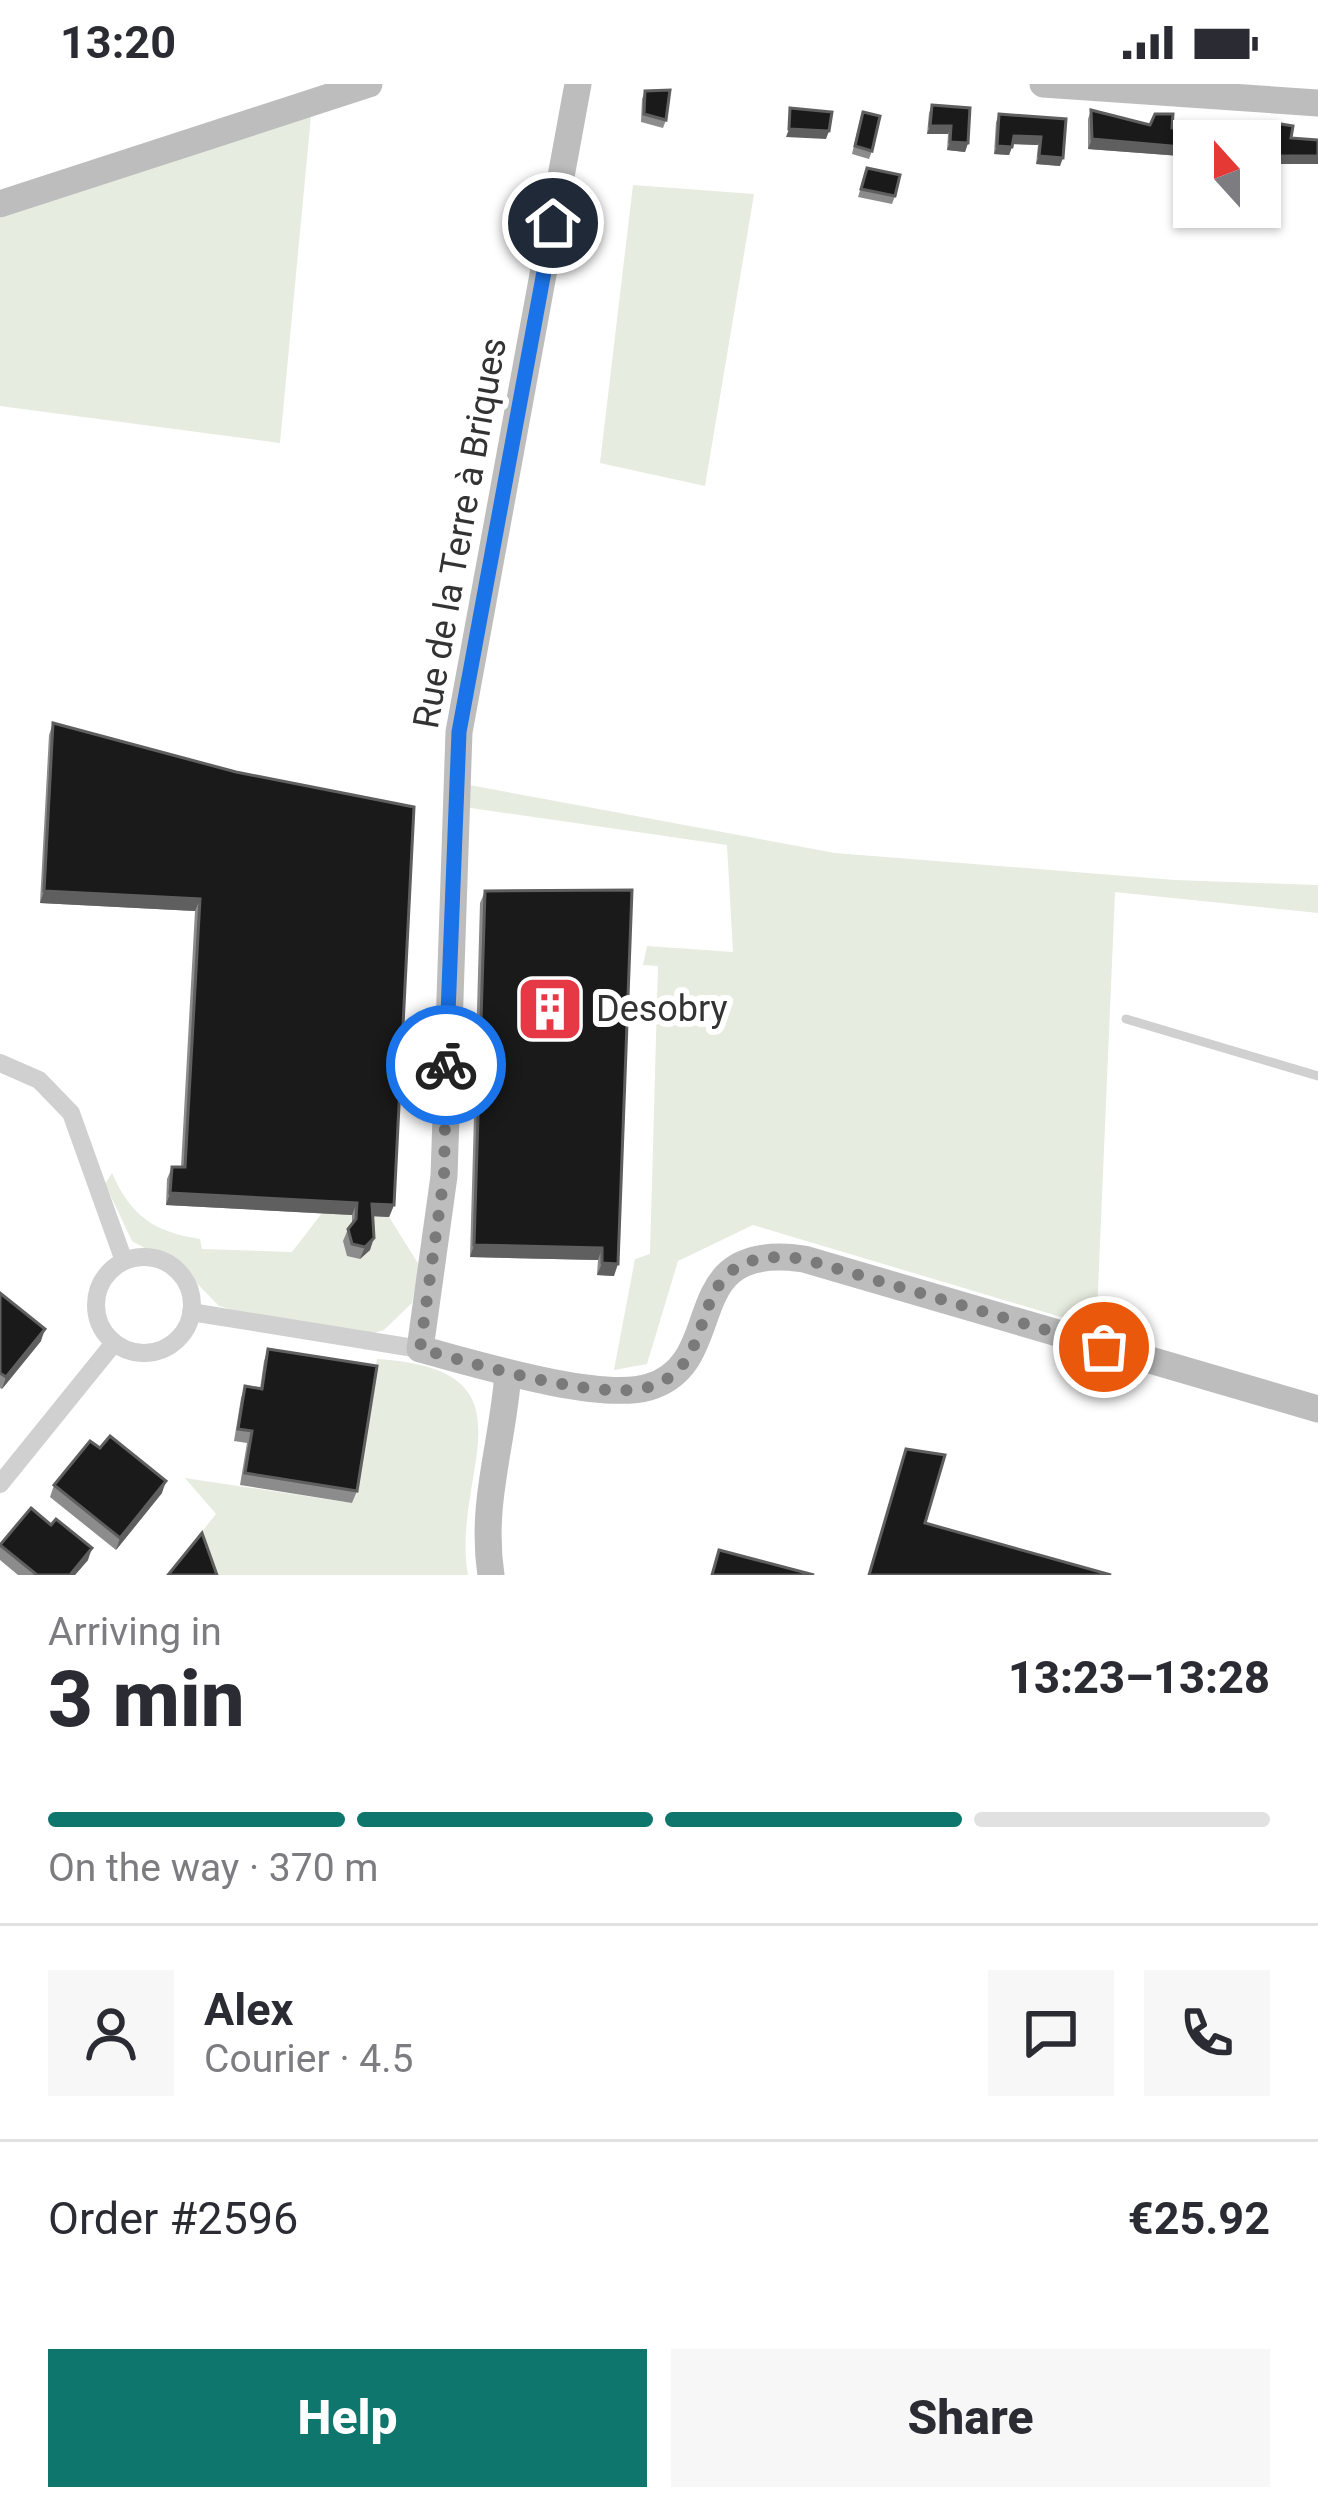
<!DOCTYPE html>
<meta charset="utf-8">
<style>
:root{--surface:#fff;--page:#f7f7f7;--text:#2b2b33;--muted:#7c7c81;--line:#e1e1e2;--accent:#0f766e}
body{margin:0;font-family:Roboto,sans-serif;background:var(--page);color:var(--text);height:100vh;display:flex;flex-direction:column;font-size:45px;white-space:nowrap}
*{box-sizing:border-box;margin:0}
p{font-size:39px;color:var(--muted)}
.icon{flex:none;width:66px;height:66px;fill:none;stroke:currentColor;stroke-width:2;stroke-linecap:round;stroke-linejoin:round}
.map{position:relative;height:1491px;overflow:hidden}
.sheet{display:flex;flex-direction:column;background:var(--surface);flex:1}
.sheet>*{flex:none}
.needle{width:78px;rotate:339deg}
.controls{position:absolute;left:1173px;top:36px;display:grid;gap:24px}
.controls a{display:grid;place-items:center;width:108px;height:108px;border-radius:0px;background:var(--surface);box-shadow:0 3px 9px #0004;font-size:60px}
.pin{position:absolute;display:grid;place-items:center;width:102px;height:102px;color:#fff;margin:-51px;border:6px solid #fff;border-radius:50%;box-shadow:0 3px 12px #0007}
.courier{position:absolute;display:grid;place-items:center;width:120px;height:120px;margin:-60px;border:9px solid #1a73e8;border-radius:50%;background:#fff;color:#222;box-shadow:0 3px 15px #0007}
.summary em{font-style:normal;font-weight:800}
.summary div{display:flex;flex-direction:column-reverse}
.summary{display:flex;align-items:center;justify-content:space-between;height:204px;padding:0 48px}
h1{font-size:78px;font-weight:800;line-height:90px}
.bar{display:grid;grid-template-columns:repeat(4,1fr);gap:18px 12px;align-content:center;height:144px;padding:0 48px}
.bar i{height:15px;border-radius:9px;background:var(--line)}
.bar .on{background:var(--accent)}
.bar p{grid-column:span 4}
.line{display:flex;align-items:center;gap:30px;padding:0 48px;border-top:3px solid var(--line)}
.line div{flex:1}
.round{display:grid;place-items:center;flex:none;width:126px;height:126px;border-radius:0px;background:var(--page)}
.primary-button{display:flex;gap:24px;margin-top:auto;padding:24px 48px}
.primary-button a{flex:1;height:138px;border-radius:0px;background:var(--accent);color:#fff;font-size:48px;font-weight:800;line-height:138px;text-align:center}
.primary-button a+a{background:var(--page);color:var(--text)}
.status{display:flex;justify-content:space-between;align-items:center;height:84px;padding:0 60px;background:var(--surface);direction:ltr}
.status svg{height:33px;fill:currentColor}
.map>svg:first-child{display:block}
.green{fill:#e6ecdf}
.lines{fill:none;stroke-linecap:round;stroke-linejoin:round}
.service{stroke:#d0d0d0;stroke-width:9}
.minor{stroke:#d0d0d0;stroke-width:18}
.secondary{stroke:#bdbdbd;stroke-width:27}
.wall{fill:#8c8c8c}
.shaded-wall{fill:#5f5f5f}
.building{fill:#1a1a1a;stroke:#5f5f5f;stroke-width:3}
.done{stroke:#7a7a7a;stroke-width:12;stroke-dasharray:0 21.6}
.route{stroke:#1a73e8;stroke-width:15}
.labels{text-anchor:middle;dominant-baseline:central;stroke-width:12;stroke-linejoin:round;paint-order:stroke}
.street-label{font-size:36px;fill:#333;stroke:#fff}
.poi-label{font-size:36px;fill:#333;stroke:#fff;text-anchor:start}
</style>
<div class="status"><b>13:20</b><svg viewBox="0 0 49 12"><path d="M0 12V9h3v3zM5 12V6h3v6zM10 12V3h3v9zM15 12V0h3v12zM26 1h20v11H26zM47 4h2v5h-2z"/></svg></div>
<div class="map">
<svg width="1318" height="1491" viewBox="0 0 1318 1491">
<rect width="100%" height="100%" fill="#fff"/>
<path class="green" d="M311,32L280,359L0,322V134Z
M633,101L754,110L705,402L600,379Z
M464,700L835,769L1175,796L1318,801V829L1115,808L1097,1229L1091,1242L753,1141L678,1177L647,1280L614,1286L635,1175L650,1170L658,882L643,881L647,862L733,868L727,761L464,723Z
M112,1089C131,1132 154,1148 200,1155L202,1165L292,1168L322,1129L352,1131V1144L368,1132L389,1133L419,1181L412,1219L384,1246L367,1251L259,1234L219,1222L183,1185L132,1157L105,1100Z
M377,1275C544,1285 450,1389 468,1491H209L196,1455L216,1430L185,1394L352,1419Z"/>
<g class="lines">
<path class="service" d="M1126,935L1318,992"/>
<path class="minor" d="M0,979L39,996L71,1029L124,1177
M96 1221a48 48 0 1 1 96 0a48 48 0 1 1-96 0Z
M191,1228L420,1265
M0,1400L114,1259"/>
<path class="secondary" d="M578,0L459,648L444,1092L420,1265C473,1279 599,1318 649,1303C732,1278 673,1156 804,1175L1318,1325
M1043,0L1318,19
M0,120L369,0
M491,1491C480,1419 503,1360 508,1289"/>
</g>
<path class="wall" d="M645,7L666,36L663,44L641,38L642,15Z
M932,21L968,59L965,68L947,66L948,50H927L929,29Z
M1091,26L1150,41L1202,47L1205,38L1219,57L1179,86L1181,72L1088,65V35Z
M999,30L1066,35L1060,82L1036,80L1038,61L1013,60L1009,71L994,70L996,38Z
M860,36L872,67L869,75L852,70Z
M1275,39L1293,42L1270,80L1272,47Z
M867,84L895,112L892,120L858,113Z
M53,639L236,688L394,1121L389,1133L373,1132L370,1166L360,1175L347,1172L343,1157L348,1145L352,1140V1131L166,1121L167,1095L172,1083H181L195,827L40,819L49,651Z
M485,807L614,1192L597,1191L598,1176L470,1173L480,819Z
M0,1209L41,1257L2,1305L0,1304Z
M268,1265L357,1407L352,1419L240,1401L247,1359L234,1357L241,1314L245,1302L260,1305L264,1277Z
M100,1364L162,1409L116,1466L50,1413L54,1401Z
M51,1441L88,1476L75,1491H18L0,1476V1461Z"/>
<path class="shaded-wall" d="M930,42H951L948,50H927Z
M789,45L829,47L826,55L786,53Z
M1014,52L1041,53L1038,61L1011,60Z
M1092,55L1184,63L1181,72L1088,65Z
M950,58L968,59L965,68L947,66Z
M997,62L1012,63L1009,71L994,70Z
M1039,72L1063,74L1060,82L1036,80Z
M1273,72H1318V80H1270Z
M1183,76H1194V86H1179Z
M44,807L200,815L195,827L40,819Z
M170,1109L357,1119L352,1131L166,1121Z
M372,1120L394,1121L389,1133L368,1132Z
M374,1154L370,1166L360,1175L365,1163Z
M474,1161L602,1164L598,1176L470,1173Z
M602,1179L618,1180L614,1192L597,1191Z
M45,1245L41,1257L2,1305L6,1293Z
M166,1397L162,1409L116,1466L120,1454Z
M92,1464L88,1476L75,1491H70Z"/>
<path class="building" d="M670,6L666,36L644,30L645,7Z
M932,21L970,24L968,59L950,58L951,42H930Z
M790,24L832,28L829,47L789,45Z
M1091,26L1150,41L1155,30H1173L1172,44L1204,47L1205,38L1220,40L1219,57H1194V76H1183L1184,63L1092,55Z
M863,28L880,32L872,67L855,62Z
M999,30L1066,35L1063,74L1039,72L1041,53L1014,52L1012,63L997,62Z
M1275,39L1293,42L1291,54L1318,56V72H1273Z
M867,84L900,91L895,112L861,105Z
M53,639L236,688L414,723L394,1121L372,1120L374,1154L365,1163L352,1160L348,1145L356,1135L357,1119L170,1109L172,1083H185L200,815L44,807Z
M632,806L618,1180L602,1179V1164L474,1161L485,807Z
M0,1209L45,1245L6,1293L0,1289Z
M268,1265L377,1282L357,1407L245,1389L252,1347L238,1345L245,1302L262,1305Z
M110,1352L166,1397L120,1454L54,1401L90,1357L100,1364Z
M906,1365L945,1371L925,1439L1111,1491H869Z
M31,1424L51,1441L56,1435L92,1464L70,1491H37L0,1461Z
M202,1449L217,1491H168Z
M719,1466L814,1491H712Z"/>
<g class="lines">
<path class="done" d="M446,981L444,1092L420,1265C473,1279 600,1318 649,1303C732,1278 672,1157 804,1175L1104,1263"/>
<path class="route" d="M446,981L459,648L553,139"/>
</g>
<defs>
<symbol id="building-square" viewBox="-11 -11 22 22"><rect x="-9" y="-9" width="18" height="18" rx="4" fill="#e63946" stroke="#fff"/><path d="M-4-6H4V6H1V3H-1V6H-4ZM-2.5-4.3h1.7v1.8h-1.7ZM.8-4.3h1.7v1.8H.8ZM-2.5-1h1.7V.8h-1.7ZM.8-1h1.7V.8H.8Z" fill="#fff"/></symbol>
</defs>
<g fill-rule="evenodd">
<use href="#building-square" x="512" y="887" width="76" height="76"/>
</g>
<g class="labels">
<g class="street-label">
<text transform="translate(460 449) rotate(-80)">Rue de la Terre à Briques</text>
</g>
<g class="poi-label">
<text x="596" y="925">Desobry</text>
</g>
</g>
</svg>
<div class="controls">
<a><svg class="needle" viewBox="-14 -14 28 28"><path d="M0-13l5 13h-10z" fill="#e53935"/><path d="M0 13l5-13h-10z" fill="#7c7c81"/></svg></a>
</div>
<div class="pin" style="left:1104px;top:1263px;background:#ea580c"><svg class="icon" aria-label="bag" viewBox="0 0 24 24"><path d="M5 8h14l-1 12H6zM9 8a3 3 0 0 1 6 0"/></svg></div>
<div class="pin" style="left:553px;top:139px;background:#1f2937"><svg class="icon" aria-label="home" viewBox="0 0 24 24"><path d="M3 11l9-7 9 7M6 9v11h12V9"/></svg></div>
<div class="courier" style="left:446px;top:981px"><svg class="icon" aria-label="bike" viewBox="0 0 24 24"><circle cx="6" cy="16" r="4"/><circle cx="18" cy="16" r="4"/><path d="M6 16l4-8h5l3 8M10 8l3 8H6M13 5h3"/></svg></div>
</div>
<section class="sheet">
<div class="summary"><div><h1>3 min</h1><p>Arriving in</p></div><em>13:23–13:28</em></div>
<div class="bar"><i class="on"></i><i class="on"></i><i class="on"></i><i></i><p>On the way · 370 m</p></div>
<div class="line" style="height:216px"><a class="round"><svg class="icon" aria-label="person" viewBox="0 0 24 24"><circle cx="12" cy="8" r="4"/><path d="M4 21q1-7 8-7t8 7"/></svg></a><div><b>Alex</b><p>Courier · 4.5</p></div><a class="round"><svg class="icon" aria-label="chat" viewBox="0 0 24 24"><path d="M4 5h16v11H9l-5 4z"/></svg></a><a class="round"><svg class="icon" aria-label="phone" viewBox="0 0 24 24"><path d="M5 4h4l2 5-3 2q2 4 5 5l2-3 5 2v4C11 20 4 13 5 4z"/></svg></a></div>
<div class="line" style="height:156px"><div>Order #2596</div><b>€25.92</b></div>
<div class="primary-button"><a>Help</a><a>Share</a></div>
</section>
